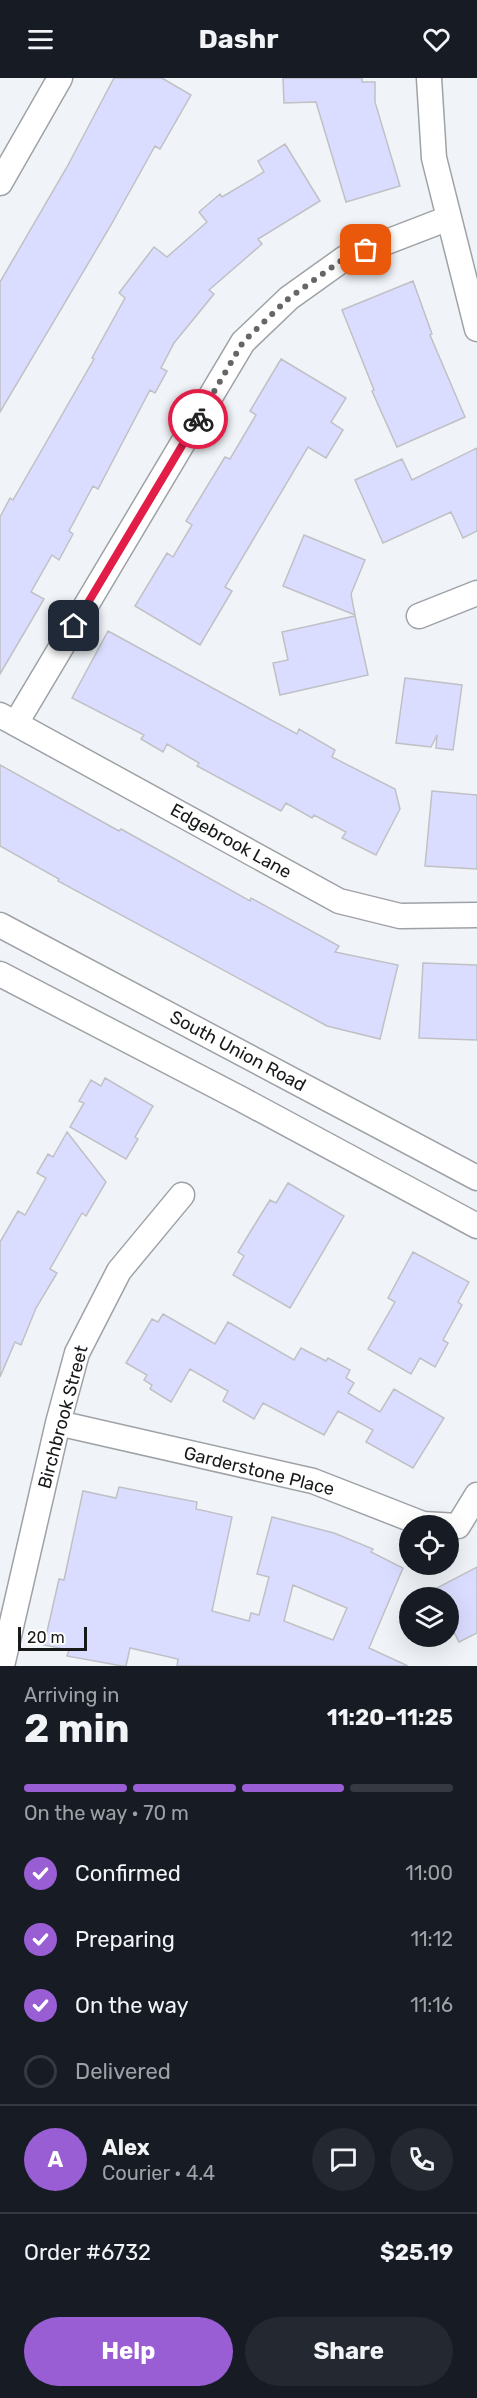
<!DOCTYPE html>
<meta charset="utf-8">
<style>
:root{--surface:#171b24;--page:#242831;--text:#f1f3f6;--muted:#9ea1a6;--line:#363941;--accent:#995dd4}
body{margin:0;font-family:Rubik,sans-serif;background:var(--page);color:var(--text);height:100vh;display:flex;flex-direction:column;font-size:22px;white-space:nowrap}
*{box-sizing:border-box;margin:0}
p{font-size:20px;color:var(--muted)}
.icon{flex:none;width:33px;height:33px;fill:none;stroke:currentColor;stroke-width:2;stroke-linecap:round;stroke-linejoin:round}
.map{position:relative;height:1588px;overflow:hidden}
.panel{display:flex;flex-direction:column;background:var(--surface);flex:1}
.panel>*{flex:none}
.tools{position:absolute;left:399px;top:1437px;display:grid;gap:12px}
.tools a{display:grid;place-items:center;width:60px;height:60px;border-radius:50%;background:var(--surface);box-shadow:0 6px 24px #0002;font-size:30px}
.scale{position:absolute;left:18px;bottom:15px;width:69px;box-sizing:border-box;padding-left:6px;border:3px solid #18191b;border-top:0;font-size:16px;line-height:21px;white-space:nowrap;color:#18191b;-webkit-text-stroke:4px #fff;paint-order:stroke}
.pin{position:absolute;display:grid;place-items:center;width:51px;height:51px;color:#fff;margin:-26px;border-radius:12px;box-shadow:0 3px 9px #0006}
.courier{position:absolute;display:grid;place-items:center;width:60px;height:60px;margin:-30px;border:4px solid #e11d48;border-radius:50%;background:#fff;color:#222;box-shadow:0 2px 8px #0007}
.overview em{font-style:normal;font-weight:700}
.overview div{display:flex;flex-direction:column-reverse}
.overview{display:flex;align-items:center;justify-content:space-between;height:102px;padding:0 24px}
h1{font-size:39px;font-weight:700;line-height:45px}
.bar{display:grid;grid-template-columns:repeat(4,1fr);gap:9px 6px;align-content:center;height:72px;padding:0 24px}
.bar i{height:8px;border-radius:4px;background:var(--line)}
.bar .on{background:var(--accent)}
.bar p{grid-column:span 4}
.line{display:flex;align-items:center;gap:15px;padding:0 24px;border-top:2px solid var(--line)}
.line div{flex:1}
.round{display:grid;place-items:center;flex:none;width:63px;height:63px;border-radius:32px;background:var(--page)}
ol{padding:0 24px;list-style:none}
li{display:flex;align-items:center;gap:18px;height:66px}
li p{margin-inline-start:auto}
li .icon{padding:6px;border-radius:50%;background:var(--accent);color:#fff;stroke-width:4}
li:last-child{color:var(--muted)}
li i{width:33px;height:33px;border:3px solid var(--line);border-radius:50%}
.button{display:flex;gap:12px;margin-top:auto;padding:12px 24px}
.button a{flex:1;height:69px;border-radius:36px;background:var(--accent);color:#fff;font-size:24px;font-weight:700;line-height:69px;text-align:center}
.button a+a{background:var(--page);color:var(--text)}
header{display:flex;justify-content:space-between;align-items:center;height:78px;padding:0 24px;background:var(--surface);font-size:27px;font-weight:700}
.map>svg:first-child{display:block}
.building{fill:#daddff;stroke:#c0c0c5;stroke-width:1.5;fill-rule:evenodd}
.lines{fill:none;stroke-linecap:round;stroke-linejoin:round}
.minor-casing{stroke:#9ea2a6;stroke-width:27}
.minor{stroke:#fff;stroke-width:24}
.done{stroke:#646668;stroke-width:6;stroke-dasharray:0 10.8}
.route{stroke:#e11d48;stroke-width:8}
.labels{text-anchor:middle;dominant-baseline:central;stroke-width:4.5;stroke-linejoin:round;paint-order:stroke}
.street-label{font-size:18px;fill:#18191b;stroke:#fff}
</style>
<header><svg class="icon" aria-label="menu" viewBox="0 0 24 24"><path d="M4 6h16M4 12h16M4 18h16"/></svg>Dashr<svg class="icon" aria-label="heart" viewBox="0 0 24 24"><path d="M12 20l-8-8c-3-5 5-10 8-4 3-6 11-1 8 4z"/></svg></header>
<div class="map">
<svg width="477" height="1588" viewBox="0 0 477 1588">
<rect width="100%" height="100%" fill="#f0f4f8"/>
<path class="building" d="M114,0H162L191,17L160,71L155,68L111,147L0,334V204L67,89Z
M283,0H362V4H375V24L400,108L346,124L316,24L284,25Z
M285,66L320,123L258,161L262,166L209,212L214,216L174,265L161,290L167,293L155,315L150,312L98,411L93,408L69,453L73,456L59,482L52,477L31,514L44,521L0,596V439L10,420L13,422L94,281L92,280L125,220L119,215L154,169L167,179L207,144L199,134L220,116L222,119L264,94L258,83Z
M413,203L432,256L430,257L465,339L397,369L372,313L374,312L342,232Z
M281,281L346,320L331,344L343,352L326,380L308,369L225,509L232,513L200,567L135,528L167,475L173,479L192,447L186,443L225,379L230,381L256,337L250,333Z
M477,370V453L463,460L451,434L383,465L355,402L402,381L412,402Z
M304,457L365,482L351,516L355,537L283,508Z
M355,538L368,597L280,617L273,585L288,582L282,554Z
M108,553L297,656L299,651L335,672L332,679L395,711L400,731L376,777L342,760L346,754L314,737L312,740L286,725L281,733L197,688L199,685L167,666L163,674L141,661L144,657L72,620Z
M405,600L462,607L453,672L436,670L437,657L431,669L396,665Z
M0,687L119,753L121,751L250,823L251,820L339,868L335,874L398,887L380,961L327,948L58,803L59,801L0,768Z
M432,713L477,717V791L425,788Z
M423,885L477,887V962L419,960Z
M105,1000L153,1028L135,1059L138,1061L126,1081L70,1049L84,1025L79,1023L91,1002L101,1008Z
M67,1054L106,1104L86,1138L82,1135L50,1191L57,1195L36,1230L21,1267L15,1264L0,1299V1164L18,1133L25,1137L46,1100L37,1095L48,1076L53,1079Z
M288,1105L344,1138L290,1230L233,1197L244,1178L238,1174L252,1151L270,1122L276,1125Z
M413,1174L469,1204L458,1224L462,1227L443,1262L448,1265L435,1289L420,1280L411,1296L368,1271L395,1224L388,1220Z
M163,1236L215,1266L228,1244L294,1282L301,1270L326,1283L328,1280L350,1292L346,1300L354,1305L348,1315L380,1334L394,1311L444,1340L413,1390L366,1364L373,1352L338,1333L324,1357L263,1325L254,1341L223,1323L228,1313L190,1291L171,1324L150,1311L152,1307L144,1302L147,1297L126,1285L152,1241L158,1244Z
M119,1409L197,1424L196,1431L232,1439L212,1533L249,1543L251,1535L259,1537L269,1499L257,1496L272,1439L334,1455L373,1471L371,1474L403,1490L369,1570L408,1588H177L178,1581L130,1570L126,1588H122L67,1578L69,1572L44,1567L59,1501L64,1502L83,1413L116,1420ZM293,1507L347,1530L333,1562L284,1543Z
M477,1489V1555L459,1564L448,1542V1520H418Z"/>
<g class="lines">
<defs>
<path id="minor" d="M429,0L434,80L477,251
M0,105L60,0
M419,538L477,515
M0,637L339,823L400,838L477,837
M16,645L243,264L289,220L345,180L449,140
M0,847L477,1100
M0,896L241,1021L477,1148
M58,1345L313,1403L423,1446L458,1448L477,1417
M2,1588L58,1345L77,1275L119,1193L182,1117"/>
</defs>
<use href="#minor" class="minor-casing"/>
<use href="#minor" class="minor"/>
</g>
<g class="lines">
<path class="done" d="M198,341L243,264L289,220L345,180L366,172"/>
<path class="route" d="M74,548L198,341"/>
</g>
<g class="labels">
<g class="street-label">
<text transform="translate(231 763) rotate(29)">Edgebrook Lane</text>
<text transform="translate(238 973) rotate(28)">South Union Road</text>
<text transform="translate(63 1339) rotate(-75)">Birchbrook Street</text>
<text transform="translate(259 1393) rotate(14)">Garderstone Place</text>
</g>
</g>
</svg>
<div class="tools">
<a><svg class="icon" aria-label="locate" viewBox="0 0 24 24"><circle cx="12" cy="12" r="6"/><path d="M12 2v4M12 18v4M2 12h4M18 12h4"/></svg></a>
<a><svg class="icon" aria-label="layers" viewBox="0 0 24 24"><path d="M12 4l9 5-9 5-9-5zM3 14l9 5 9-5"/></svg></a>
</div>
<div class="scale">20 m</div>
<div class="pin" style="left:366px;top:172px;background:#ea580c"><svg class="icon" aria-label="bag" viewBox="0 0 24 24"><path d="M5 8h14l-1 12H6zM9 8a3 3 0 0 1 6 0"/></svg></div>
<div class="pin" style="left:74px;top:548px;background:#1f2937"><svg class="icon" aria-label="home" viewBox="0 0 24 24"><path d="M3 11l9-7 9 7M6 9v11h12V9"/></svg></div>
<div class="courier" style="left:198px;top:341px"><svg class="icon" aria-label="bike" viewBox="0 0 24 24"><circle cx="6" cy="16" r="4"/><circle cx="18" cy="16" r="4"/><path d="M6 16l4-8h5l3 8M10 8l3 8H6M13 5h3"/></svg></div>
</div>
<section class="panel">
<div class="overview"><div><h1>2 min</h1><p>Arriving in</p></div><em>11:20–11:25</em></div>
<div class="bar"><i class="on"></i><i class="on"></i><i class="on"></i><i></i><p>On the way · 70 m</p></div>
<ol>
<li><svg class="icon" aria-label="check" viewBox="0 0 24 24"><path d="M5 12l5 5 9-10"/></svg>Confirmed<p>11:00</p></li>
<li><svg class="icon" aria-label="check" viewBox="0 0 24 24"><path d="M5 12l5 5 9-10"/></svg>Preparing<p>11:12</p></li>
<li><svg class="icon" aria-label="check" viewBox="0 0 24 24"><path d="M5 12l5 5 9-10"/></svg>On the way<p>11:16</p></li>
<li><i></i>Delivered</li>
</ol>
<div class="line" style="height:108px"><b class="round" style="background:var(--accent);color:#fff">A</b><div><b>Alex</b><p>Courier · 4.4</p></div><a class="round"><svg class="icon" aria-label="chat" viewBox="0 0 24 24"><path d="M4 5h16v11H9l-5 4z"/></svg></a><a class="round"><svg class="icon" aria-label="phone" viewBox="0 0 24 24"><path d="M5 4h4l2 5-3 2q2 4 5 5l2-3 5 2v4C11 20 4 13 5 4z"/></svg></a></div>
<div class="line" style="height:78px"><div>Order #6732</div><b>$25.19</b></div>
<div class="button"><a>Help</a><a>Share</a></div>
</section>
